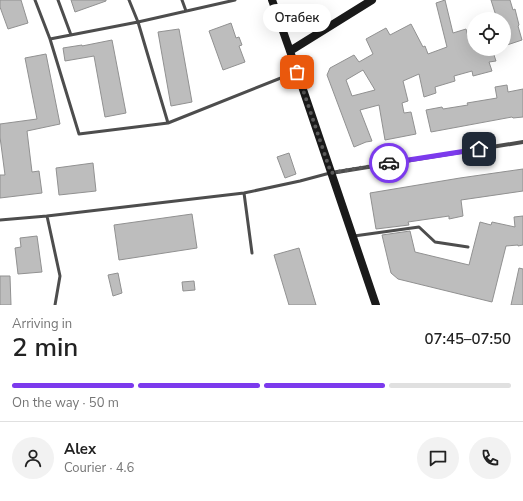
<!DOCTYPE html>
<meta charset="utf-8">
<style>
:root{--surface:#fff;--page:#f2f2f2;--text:#222;--muted:#767676;--line:#e0e0e0;--accent:#7c3aed}
body{margin:0;font-family:"Nunito Sans",sans-serif;background:var(--page);color:var(--text);height:100vh;display:flex;flex-direction:column;font-size:15px;white-space:nowrap}
*{box-sizing:border-box;margin:0}
p{font-size:13px;color:var(--muted)}
.icon{flex:none;width:22px;height:22px;fill:none;stroke:currentColor;stroke-width:2;stroke-linecap:round;stroke-linejoin:round}
.map{position:relative;height:305px;overflow:hidden}
.drawer{display:flex;flex-direction:column;background:var(--surface);flex:1}
.drawer>*{flex:none}
.buttons{position:absolute;left:467px;top:12px;display:grid;gap:8px}
.buttons a{display:grid;place-items:center;width:44px;height:44px;border-radius:50%;background:var(--surface);box-shadow:0 4px 16px #0002;font-size:20px}
.pin{position:absolute;display:grid;place-items:center;width:34px;height:34px;color:#fff;margin:-17px;border-radius:8px;box-shadow:0 2px 6px #0006}
.courier{position:absolute;display:grid;place-items:center;width:40px;height:40px;margin:-20px;border:3px solid #7c3aed;border-radius:50%;background:#fff;color:#222;box-shadow:0 1px 5px #0007}
.bubble{position:absolute;height:28px;border-radius:14px;background:var(--surface);box-shadow:0 4px 16px #0002;font-size:13px;font-weight:600;line-height:28px;text-align:center}
.overview em{font-style:normal;font-weight:600}
.overview div{display:flex;flex-direction:column-reverse}
.overview{display:flex;align-items:center;justify-content:space-between;height:68px;padding:0 12px}
h1{font-size:26px;font-weight:600;line-height:30px}
.bar{display:grid;grid-template-columns:repeat(4,1fr);gap:6px 4px;align-content:center;height:48px;padding:0 12px}
.bar i{height:5px;border-radius:3px;background:var(--line)}
.bar .active{background:var(--accent)}
.bar p{grid-column:span 4}
.line{display:flex;align-items:center;gap:10px;padding:0 12px;border-top:1px solid var(--line)}
.line div{flex:1}
.round{display:grid;place-items:center;flex:none;width:42px;height:42px;border-radius:21px;background:var(--page)}
.map>svg:first-child{display:block}
.building{fill:#bdbdbd;stroke:#919191;fill-rule:evenodd}
.lines{fill:none;stroke-linecap:round;stroke-linejoin:round}
.lane{stroke:#4d4d4d;stroke-width:3}
.street{stroke:#4d4d4d;stroke-width:4}
.secondary{stroke:#1a1a1a;stroke-width:8}
.done{stroke:#595959;stroke-width:4;stroke-dasharray:0 7.2}
.route{stroke:#7c3aed;stroke-width:5}
</style>
<div class="map">
<svg width="523" height="305" viewBox="0 0 523 305">
<rect width="100%" height="100%" fill="#fff"/>
<path class="building" d="M0,0H21L28,23L8,29L0,7Z
M71,0H106V1L75,12Z
M445,0L453,33L466,29L469,40L474,38V49H492L496,61L489,62L492,71L473,76L472,71L454,76L455,81L435,87L436,93L424,97L419,74L403,81L408,101L402,103L404,113L411,112L416,134L385,140L379,105L360,110L372,141L366,142L354,147L327,75L330,68L354,55L359,62L373,54L366,39L386,28L390,35L411,24L423,47L425,46L428,54L447,47L436,3ZM363,70L375,90L352,96L346,80Z
M491,0H510L513,10L515,9L519,25L518,26L522,40L504,46V19H497Z
M231,23L236,38L239,37L242,45L239,46L245,62L223,70L209,31Z
M179,29L192,102L171,106L158,32Z
M112,40L126,113L105,117L94,56L65,61L63,48L82,45V46Z
M46,54L60,124L27,131L32,172L39,171L42,193L0,198V175H5L0,137V124L37,119L25,58Z
M507,85L508,92L523,89V117L513,118L512,117L431,132L426,110L442,107L443,109L468,105L467,103L497,98L495,87Z
M289,153L296,174L285,178L277,157Z
M93,163L96,191L59,195L56,168Z
M523,169V191L461,200L463,216L449,219V216L408,222L409,225L376,229L370,193L460,178Z
M192,214L197,248L119,260L114,225Z
M523,216V245L518,246V245L506,246L492,302L398,279L391,273L382,235L410,231L415,252L469,265L480,222L491,225L492,222L515,227L514,217Z
M37,236L42,272L18,274L15,248L21,247L20,238Z
M299,248L316,305H289L274,255Z
M519,268L523,269V305H511Z
M118,273L122,293L113,296L108,275Z
M0,276H10L11,305H0Z
M194,281L195,290L183,291L182,282Z"/>
<g class="lines">
<path class="lane" d="M35,0L50,39L79,134L168,123L296,72
M58,0L71,35
M129,0L138,22L168,123
M182,0L186,11
M50,39L138,22L235,0
M244,193L252,253
M47,216L60,276L55,305
M0,220L47,216L244,193L300,181L330,173
M354,236L419,227L435,242L468,247"/>
<path class="street" d="M331,173L523,142"/>
<path class="secondary" d="M272,0L290,51L376,305
M290,51L372,0"/>
</g>
<g class="lines">
<path class="done" d="M297,72L331,173L389,163"/>
<path class="route" d="M389,163L479,149"/>
</g>
</svg>
<div class="buttons">
<a><svg class="icon" aria-label="locate" viewBox="0 0 24 24"><circle cx="12" cy="12" r="6"/><path d="M12 2v4M12 18v4M2 12h4M18 12h4"/></svg></a>
</div>
<div class="pin" style="left:297px;top:72px;background:#ea580c"><svg class="icon" aria-label="bag" viewBox="0 0 24 24"><path d="M5 8h14l-1 12H6zM9 8a3 3 0 0 1 6 0"/></svg></div>
<div class="pin" style="left:479px;top:149px;background:#1f2937"><svg class="icon" aria-label="home" viewBox="0 0 24 24"><path d="M3 11l9-7 9 7M6 9v11h12V9"/></svg></div>
<div class="courier" style="left:389px;top:163px"><svg class="icon" aria-label="car" viewBox="0 0 24 24"><path d="M5 17H2v-5l4-1 3-4h7l3 4 3 1v5h-3M9 17h6M6 11h13"/><circle cx="7" cy="17" r="2"/><circle cx="17" cy="17" r="2"/></svg></div>
<div class="bubble" style="left:263px;top:4px;width:68px">Отабек</div>
</div>
<section class="drawer">
<div class="overview"><div><h1>2 min</h1><p>Arriving in</p></div><em>07:45–07:50</em></div>
<div class="bar"><i class="active"></i><i class="active"></i><i class="active"></i><i></i><p>On the way · 50 m</p></div>
<div class="line" style="height:72px"><a class="round"><svg class="icon" aria-label="person" viewBox="0 0 24 24"><circle cx="12" cy="8" r="4"/><path d="M4 21q1-7 8-7t8 7"/></svg></a><div><b>Alex</b><p>Courier · 4.6</p></div><a class="round"><svg class="icon" aria-label="chat" viewBox="0 0 24 24"><path d="M4 5h16v11H9l-5 4z"/></svg></a><a class="round"><svg class="icon" aria-label="phone" viewBox="0 0 24 24"><path d="M5 4h4l2 5-3 2q2 4 5 5l2-3 5 2v4C11 20 4 13 5 4z"/></svg></a></div>
</section>
